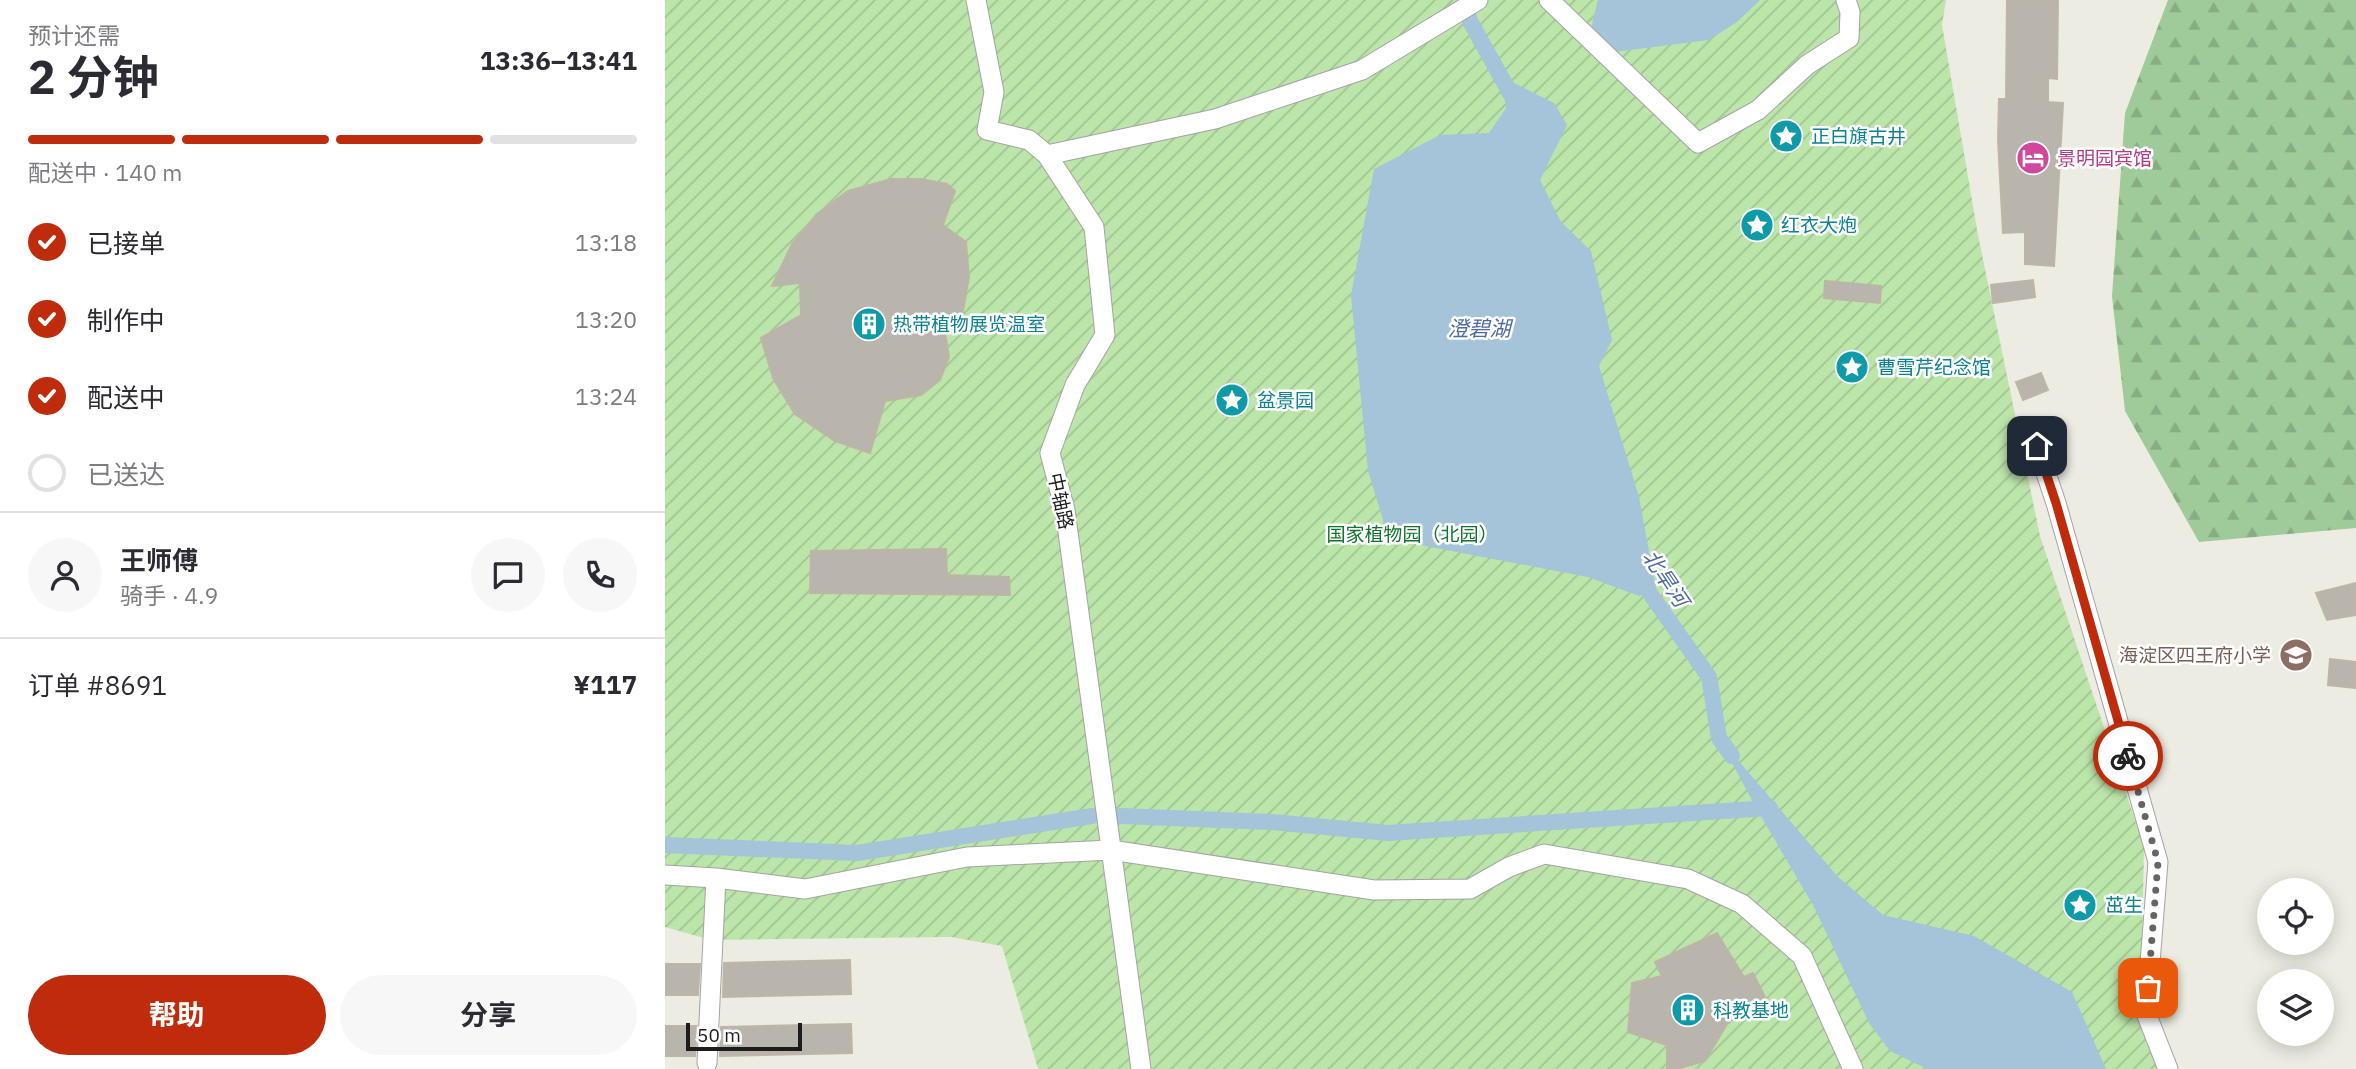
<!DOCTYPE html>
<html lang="zh">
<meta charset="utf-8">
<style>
:root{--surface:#fff;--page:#f7f7f7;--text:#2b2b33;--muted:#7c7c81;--line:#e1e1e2;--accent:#be2c0b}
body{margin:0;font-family:"IBM Plex Sans","Noto Sans SC",sans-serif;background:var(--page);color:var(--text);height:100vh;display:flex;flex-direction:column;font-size:26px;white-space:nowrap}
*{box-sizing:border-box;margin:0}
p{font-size:23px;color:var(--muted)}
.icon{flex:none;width:38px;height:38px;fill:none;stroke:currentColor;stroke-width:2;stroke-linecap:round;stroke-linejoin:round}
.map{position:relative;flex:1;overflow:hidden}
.side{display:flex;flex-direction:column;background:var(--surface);width:665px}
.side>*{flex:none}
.fabs{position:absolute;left:1592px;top:878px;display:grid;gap:14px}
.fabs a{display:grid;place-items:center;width:77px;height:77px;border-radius:50%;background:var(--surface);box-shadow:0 4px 18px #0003;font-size:35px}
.scale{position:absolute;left:21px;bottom:18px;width:116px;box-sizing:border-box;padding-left:7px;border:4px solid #1c1c1c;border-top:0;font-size:19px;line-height:24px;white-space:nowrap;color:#1c1c1c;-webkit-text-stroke:5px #fff;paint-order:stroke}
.pin{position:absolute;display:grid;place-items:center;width:60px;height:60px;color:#fff;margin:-30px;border-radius:14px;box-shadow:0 4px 10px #0006}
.courier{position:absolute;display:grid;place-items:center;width:70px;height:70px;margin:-35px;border:5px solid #be2c0b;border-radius:50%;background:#fff;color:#222;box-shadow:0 2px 9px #0007}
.summary em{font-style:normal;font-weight:700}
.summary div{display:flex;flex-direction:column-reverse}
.summary{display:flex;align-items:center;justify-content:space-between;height:119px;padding:0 28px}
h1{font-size:46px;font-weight:700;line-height:52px}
.bar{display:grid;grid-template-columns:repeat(4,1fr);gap:10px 7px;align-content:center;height:84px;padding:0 28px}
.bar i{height:9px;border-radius:5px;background:var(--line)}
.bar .current{background:var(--accent)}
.bar p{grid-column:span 4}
.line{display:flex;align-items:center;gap:18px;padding:0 28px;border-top:2px solid var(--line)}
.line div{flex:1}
.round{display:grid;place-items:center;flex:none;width:74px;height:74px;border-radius:37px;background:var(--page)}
ol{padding:0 28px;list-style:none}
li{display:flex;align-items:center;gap:21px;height:77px}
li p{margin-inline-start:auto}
li .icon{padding:7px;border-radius:50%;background:var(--accent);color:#fff;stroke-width:4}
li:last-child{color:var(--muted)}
li i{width:38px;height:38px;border:4px solid var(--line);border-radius:50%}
.cta{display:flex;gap:14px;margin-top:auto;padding:14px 28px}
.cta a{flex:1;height:80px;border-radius:42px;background:var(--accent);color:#fff;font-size:28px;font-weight:700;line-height:80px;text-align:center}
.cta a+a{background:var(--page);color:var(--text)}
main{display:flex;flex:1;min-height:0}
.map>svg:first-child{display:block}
.forest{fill:url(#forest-firs)}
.garden{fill:url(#garden-furrows)}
.water{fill:#a5c3d9}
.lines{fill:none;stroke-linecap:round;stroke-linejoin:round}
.canal{stroke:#a5c3d9;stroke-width:16}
.building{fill:#b9b4ac;stroke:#beb5a6;stroke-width:2}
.minor-casing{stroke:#a3a3a3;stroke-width:21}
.minor{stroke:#fff;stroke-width:19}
.done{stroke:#656561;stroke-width:7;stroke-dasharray:0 12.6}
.route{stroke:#be2c0b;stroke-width:9}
.labels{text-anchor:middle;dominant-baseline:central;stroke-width:5;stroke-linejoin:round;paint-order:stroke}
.culture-label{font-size:19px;fill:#0d838f;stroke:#fff;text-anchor:start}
.hotel-label{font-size:19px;fill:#b23c85;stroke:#fff;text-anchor:start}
.street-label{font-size:19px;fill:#1c1c1c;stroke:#fff}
.park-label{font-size:19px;fill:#11742c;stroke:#fff}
.education-label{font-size:19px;fill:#785e54;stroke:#fff;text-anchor:end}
.water-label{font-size:21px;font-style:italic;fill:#4e6aa6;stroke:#fff}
</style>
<main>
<section class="side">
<div class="summary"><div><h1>2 分钟</h1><p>预计还需</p></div><em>13:36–13:41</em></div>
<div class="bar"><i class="current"></i><i class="current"></i><i class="current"></i><i></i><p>配送中 · 140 m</p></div>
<ol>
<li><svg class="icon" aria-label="check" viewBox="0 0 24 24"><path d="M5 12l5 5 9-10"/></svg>已接单<p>13:18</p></li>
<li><svg class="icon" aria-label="check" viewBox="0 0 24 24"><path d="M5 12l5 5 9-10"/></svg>制作中<p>13:20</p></li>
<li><svg class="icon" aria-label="check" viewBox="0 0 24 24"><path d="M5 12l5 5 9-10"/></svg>配送中<p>13:24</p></li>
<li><i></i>已送达</li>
</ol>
<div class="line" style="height:126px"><a class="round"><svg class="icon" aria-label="person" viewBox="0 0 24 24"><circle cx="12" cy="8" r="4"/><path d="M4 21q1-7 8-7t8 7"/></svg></a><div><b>王师傅</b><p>骑手 · 4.9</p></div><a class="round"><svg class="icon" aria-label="chat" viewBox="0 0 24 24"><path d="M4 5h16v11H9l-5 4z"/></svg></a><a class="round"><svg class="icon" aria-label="phone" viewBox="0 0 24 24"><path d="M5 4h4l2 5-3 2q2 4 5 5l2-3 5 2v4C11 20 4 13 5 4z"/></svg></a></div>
<div class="line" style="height:91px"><div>订单 #8691</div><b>¥117</b></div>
<div class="cta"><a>帮助</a><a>分享</a></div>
</section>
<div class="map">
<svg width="1691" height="1069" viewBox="0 0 1691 1069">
<defs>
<pattern id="forest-firs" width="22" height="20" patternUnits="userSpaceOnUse" patternTransform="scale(1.75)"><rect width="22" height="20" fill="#9fca99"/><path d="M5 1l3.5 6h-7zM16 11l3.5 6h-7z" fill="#88ad83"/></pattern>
<pattern id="garden-furrows" width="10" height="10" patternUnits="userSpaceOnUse" patternTransform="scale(1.75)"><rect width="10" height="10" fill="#bce5aa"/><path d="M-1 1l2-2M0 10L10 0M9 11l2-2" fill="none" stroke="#a1c492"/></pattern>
</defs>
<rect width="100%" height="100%" fill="#edece2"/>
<path class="forest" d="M1503,0H1691V528L1534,542L1460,411L1447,296L1460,113Z"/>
<path class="garden" d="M0,0H1281L1277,25L1313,235L1375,536L1479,847L1476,1008L1495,1069H373L337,946L286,937L46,940L0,927Z"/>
<path class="water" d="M933,0H1095L1072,22L1044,40L949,52L926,28Z
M837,77L889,103L902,125L875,180L896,222L926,251L947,340L934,366L974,497L991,589L974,596L923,577L724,539L703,471L686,296L709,169L775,135L824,133L841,108Z
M1054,738L1173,877L1218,915L1309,936L1407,992L1441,1069H1262L1225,1051L1204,1023L1148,905L1091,808Z"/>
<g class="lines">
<path class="canal" d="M800,0L805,21L846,95
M972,575L1044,677L1054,738L1067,756
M455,816L607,822L723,833L1105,808
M0,845L192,853L427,816"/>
</g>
<path class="building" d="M1342,0H1393L1392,79L1383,78V102L1398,103L1389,266L1360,264V232L1338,233L1333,140L1334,99H1341Z
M226,179H256L282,184L290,191L278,225L301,242L304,277L298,311L280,333L284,357L275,380L256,395L220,401L205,453L170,441L130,414L108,378L96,338L136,315L135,283L107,286L127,244L152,214L183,191Z
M1368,280L1370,297L1328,303L1326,285Z
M1160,281L1216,286L1215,303L1159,298Z
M1376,373L1383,390L1358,400L1351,382Z
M281,549L282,575L344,577L345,595L145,593L146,551Z
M1691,583V615L1662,620L1651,593Z
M1665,659L1691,662V688L1663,685Z
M1052,933L1079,977L1088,973L1100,997L1062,1024L1040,1061L1012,1069H1002V1045L963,1032L967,983L997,976L990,962Z
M185,960L186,994L58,997L59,963Z
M0,964H35L33,995H0Z
M186,1024L187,1053L55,1056L56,1027Z
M0,1026H32L30,1056H0Z"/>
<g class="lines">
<defs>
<path id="minor" d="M311,0L329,92L322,130L364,140L382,155L429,227L440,335L410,385L385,453L400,510L476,1069
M884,0L1033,143L1093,110L1142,65L1184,38L1185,12L1181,0
M382,155L550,119L697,70L813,0
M1372,446L1391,503L1493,862L1481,1013L1503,1069
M0,875L51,878L140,889L302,857L446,850L709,890L805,889L844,867L879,854L1023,879L1077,904L1137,956L1188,1069
M42,1063L51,878"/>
</defs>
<use href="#minor" class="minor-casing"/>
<use href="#minor" class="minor"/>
</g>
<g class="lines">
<path class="done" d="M1463,756L1493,862L1483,988"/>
<path class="route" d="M1372,446L1391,503L1463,756"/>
</g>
<defs>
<symbol id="sight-disc" viewBox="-11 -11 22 22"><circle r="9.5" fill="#0f9aa8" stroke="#fff"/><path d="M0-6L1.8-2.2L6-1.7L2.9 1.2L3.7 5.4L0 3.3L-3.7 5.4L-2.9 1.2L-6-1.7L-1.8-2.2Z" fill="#fff"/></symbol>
<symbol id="hotel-disc" viewBox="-11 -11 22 22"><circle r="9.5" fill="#d1479c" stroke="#fff"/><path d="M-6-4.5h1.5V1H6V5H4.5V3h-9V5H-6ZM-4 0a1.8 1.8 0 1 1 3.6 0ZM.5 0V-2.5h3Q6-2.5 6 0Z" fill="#fff"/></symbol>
<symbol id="building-disc" viewBox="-11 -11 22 22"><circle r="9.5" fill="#0f9aa8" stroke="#fff"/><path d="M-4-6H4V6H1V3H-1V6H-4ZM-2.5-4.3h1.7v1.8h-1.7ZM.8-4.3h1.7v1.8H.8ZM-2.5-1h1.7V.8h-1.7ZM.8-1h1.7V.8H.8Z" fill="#fff"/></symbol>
<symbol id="school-disc" viewBox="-11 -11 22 22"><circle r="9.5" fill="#8d6e63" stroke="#fff"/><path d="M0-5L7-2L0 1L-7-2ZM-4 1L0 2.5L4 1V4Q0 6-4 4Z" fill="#fff"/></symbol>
</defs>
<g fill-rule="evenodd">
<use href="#sight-disc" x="1102" y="117" width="38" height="38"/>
<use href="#hotel-disc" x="1349" y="139" width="38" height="38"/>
<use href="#sight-disc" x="1073" y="206" width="38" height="38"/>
<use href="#building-disc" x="185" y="305" width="38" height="38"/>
<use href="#sight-disc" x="1168" y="348" width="38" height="38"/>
<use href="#sight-disc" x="548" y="381" width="38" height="38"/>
<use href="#school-disc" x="1612" y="636" width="38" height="38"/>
<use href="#sight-disc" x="1396" y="886" width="38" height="38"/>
<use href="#building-disc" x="1004" y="991" width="38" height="38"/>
</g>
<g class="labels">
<g class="culture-label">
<text x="1146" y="136">正白旗古井</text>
<text x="1116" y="225">红衣大炮</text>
<text x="228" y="324">热带植物展览温室</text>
<text x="1212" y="367">曹雪芹纪念馆</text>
<text x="592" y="400">盆景园</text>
<text x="1440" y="905">茁生</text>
<text x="1048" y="1010">科教基地</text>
</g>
<g class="hotel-label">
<text x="1392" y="158">景明园宾馆</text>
</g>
<g class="street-label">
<text transform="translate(396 501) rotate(78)">中轴路</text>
</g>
<g class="park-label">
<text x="747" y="534">国家植物园（北园）</text>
</g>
<g class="education-label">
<text x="1606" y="655">海淀区四王府小学</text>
</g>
<g class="water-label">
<text x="814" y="328">澄碧湖</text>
<text transform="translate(1001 578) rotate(56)">北旱河</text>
</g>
</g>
</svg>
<div class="fabs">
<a><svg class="icon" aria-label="locate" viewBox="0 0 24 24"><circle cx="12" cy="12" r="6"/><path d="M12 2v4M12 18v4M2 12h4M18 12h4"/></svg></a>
<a><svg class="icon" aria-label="layers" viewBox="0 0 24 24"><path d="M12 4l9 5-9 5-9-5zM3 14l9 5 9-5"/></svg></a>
</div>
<div class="scale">50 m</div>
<div class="pin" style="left:1483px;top:988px;background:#ea580c"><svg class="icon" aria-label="bag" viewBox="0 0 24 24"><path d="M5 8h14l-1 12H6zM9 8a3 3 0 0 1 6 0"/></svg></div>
<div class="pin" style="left:1372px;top:446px;background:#1f2937"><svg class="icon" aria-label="home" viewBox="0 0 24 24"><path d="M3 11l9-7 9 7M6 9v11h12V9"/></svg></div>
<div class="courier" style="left:1463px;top:756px"><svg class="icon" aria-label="bike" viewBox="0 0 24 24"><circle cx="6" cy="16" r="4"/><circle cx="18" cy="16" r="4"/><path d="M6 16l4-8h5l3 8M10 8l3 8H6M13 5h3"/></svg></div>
</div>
</main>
